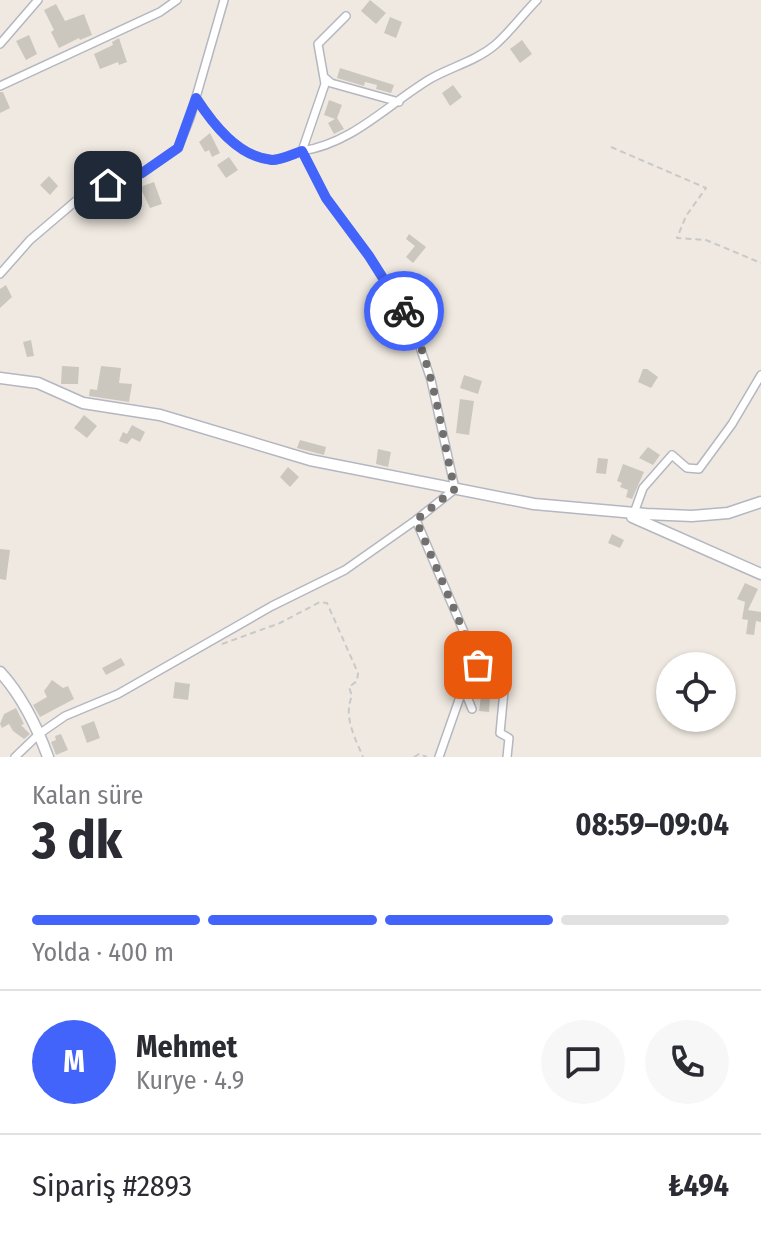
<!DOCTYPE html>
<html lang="tr">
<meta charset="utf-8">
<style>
:root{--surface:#fff;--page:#f7f7f7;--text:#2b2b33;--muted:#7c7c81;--line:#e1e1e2;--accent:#4264fb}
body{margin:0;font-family:"Fira Sans Condensed",sans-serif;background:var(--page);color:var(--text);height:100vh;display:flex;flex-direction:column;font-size:30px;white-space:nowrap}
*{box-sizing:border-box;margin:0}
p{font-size:26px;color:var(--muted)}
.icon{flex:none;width:44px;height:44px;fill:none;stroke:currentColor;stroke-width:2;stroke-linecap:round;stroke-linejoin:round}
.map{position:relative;height:757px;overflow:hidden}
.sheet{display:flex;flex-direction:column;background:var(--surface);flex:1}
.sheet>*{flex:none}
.fabs{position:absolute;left:656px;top:652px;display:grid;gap:16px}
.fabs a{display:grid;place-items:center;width:80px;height:80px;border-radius:50%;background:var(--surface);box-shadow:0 2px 6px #0004;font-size:40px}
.pin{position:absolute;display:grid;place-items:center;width:68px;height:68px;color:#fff;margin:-34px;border-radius:16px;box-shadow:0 4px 12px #0006}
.courier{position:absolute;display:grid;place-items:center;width:80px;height:80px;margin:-40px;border:6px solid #4264fb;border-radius:50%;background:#fff;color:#222;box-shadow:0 2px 10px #0007}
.headline em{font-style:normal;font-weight:700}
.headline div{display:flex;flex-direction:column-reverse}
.headline{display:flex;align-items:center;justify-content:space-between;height:136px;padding:0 32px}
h1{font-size:52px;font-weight:700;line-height:60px}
.bar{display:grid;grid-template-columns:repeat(4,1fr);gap:12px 8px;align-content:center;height:96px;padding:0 32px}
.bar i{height:10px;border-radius:6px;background:var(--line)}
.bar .current{background:var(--accent)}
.bar p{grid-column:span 4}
.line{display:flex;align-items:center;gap:20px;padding:0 32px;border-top:2px solid var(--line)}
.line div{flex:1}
.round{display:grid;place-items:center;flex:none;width:84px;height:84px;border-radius:42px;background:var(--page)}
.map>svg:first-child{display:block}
.building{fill:#cbc7bf}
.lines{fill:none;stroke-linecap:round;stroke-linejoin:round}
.street-casing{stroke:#b4b7c1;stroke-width:10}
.secondary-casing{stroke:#b4b7c1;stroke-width:13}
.path{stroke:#c9c9c9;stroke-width:2;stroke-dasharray:6 4;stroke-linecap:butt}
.street{stroke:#fff;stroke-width:7}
.secondary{stroke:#fff;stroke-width:10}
.done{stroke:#726f6d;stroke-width:8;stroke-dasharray:0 14.4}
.route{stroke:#4264fb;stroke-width:10}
</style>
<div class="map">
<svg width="761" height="757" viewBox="0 0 761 757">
<rect width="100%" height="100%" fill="#efe9e1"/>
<path class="building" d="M370,0L386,13L376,24L361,11Z
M56,4L65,21L84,14L92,35L80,40L79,38L59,48L51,32L54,30L44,10Z
M390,17L402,22L396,38L384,33Z
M29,35L37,54L26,60L16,41Z
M119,38L127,62L119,65L118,62L100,69L94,54L113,45L112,42Z
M522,40L532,54L520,63L510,49Z
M340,68L394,85L391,93L376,89L377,85L365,82L364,86L337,78Z
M453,85L462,97L450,106L442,93Z
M0,92H3L10,108L0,113Z
M329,100L342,105L337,118L344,129L334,134L328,123L335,119L324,115Z
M210,133L220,153L212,157L209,150L205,152L199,142Z
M229,157L238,170L226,178L217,165Z
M49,176L58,186L50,195L40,185Z
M154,182L162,204L150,208L140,187Z
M409,234L426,247L413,263L406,257L415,246L406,239Z
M6,285L12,297L0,308V289Z
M31,340L34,356L27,357L23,342Z
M62,366L79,367L78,384H61Z
M101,366L121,368L119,383L132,384L129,402L89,396L90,389L97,390Z
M643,369H647L658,377L651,388L638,382Z
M464,375L482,381L478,394L460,388Z
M460,399L474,401L469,435L456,433Z
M84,415L97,426L87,438L74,428Z
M132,425L145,432L140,442L132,438L127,444L119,441L123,432L127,434Z
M300,440L326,447L324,455L297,448Z
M648,447L660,455L653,465L639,458Z
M378,449L391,452L388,467L376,464Z
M598,458L608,459L606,474L596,473Z
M623,464L644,472L632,499L626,497L628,490L620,487L622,483L617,481Z
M288,467L299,477L290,487L280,477Z
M612,534L624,540L620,548L608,543Z
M0,549L10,550L6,580L0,579Z
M745,583L758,589L748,610L761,612V622L756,621L754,635L746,634L748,620L742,619L745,602L737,599Z
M121,658L125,665L106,675L102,668Z
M52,680L63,688L68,686L74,699L40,717L33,705L47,697L44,691Z
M483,681H491L489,712L479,711Z
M175,682L190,684L188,700L173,698Z
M16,708L24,724L21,725L30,734L24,739L13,731L9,724L2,728L0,724L4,714Z
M94,721L100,738L87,743L81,726Z
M61,734L68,750L56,755L51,742L56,740L55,736Z"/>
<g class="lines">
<defs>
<path id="street" d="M346,16L318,44L325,84L302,151C353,143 387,105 430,79C451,67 476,61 495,45C510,32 523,14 537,0
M0,44L38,0
M324,77L331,83L399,102
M0,86L160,12L177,0
M0,274L30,240L77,200L108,185L142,173L178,148L190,118L224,0
M634,513L643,488L672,455L687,468L699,469L732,424L761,375
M416,520L478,665H497L506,670L500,733L509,738L507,757
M472,709L468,699L478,665
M15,757L39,734L65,716L118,694L272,606L345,570L416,520L455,489L431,380L414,329L369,256L326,198L302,151C294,154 281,160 272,160C238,157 213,124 196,98
M439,757L474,657"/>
<path id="secondary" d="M0,378L38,383L83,403L160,415L310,460L534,504L646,514L692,516L728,513L761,502
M632,517L761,574
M0,672C22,696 37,727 48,757"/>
</defs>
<use href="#street" class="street-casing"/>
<use href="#secondary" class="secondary-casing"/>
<path class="path" d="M611,147L706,188L686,216L677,238L706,240L761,263
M222,644L280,623L320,602L327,603L358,673L357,681L349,687L352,696C343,716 355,738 363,757
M414,757L419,754L427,757"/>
<use href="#street" class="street"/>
<use href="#secondary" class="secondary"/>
</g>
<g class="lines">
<path class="done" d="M404,311C435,364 440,431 455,489L416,520L478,665"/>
<path class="route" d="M108,185L142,173L178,148L196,98C213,124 238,157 272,160C281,160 293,154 302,151L326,198L369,256L404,311"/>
</g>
</svg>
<div class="fabs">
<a><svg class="icon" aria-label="locate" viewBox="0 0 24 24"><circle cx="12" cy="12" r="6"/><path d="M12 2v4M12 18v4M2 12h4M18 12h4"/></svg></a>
</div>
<div class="pin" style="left:478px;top:665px;background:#ea580c"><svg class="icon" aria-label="bag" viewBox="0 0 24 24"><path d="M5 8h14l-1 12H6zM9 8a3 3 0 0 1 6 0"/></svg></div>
<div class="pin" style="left:108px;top:185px;background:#1f2937"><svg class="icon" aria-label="home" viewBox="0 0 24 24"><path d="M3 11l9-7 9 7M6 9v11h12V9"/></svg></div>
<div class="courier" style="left:404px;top:311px"><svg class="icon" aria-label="bike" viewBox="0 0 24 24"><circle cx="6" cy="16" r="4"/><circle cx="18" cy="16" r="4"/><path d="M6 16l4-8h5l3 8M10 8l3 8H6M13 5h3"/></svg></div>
</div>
<section class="sheet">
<div class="headline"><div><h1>3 dk</h1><p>Kalan süre</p></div><em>08:59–09:04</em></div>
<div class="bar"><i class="current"></i><i class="current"></i><i class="current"></i><i></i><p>Yolda · 400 m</p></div>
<div class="line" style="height:144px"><b class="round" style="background:var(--accent);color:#fff">M</b><div><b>Mehmet</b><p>Kurye · 4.9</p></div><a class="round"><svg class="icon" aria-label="chat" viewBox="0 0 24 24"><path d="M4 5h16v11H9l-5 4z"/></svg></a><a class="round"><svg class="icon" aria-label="phone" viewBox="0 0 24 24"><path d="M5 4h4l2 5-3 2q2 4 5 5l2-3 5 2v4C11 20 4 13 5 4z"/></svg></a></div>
<div class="line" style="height:104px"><div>Sipariş #2893</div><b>₺494</b></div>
</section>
